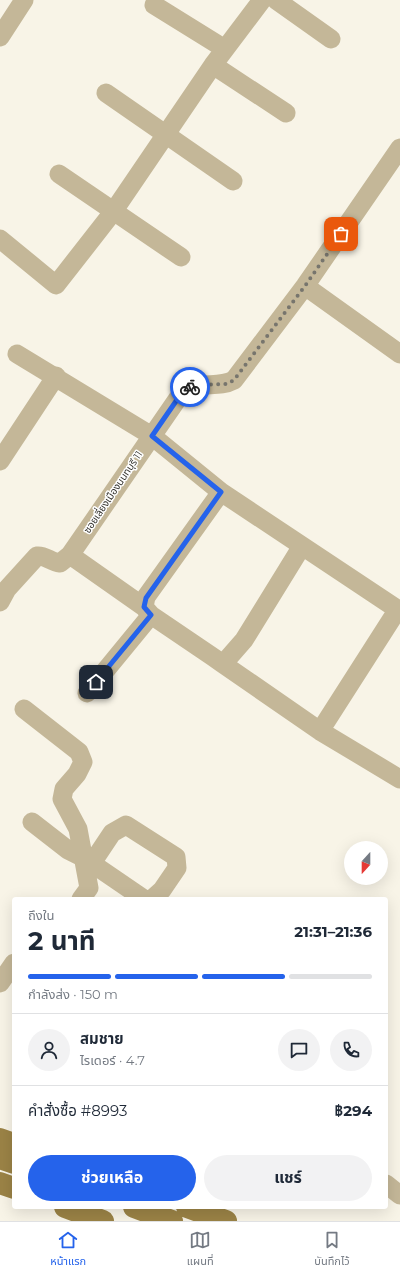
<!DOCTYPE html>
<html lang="th">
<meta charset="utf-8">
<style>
:root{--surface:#fff;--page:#f2f2f3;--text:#1f2937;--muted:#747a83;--line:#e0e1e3;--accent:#2563eb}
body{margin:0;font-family:Montserrat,"Noto Sans Thai",sans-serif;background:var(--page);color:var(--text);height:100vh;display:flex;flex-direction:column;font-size:15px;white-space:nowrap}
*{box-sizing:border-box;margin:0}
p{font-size:13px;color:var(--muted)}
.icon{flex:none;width:22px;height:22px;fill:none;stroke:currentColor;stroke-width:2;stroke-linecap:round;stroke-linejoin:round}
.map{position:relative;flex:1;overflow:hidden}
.details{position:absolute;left:12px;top:897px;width:376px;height:312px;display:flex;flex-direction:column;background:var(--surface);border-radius:4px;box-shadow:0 4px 16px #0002}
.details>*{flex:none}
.needle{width:26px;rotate:201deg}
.tools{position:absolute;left:344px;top:841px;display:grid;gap:8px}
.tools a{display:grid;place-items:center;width:44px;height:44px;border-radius:50%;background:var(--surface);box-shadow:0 4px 16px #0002;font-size:20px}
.pin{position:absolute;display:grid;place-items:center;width:34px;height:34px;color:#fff;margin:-17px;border-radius:8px;box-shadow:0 2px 6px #0006}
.courier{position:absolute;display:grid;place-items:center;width:40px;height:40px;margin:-20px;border:3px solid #2563eb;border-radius:50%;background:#fff;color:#222;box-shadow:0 1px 5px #0007}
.head em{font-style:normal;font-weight:700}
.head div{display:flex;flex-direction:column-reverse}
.head{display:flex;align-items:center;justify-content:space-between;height:68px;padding:0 16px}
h1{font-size:26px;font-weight:700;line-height:30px}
.bar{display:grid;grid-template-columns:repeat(4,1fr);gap:6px 4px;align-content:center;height:48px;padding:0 16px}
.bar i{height:5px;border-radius:3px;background:var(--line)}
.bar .on{background:var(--accent)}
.bar p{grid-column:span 4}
.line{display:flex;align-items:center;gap:10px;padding:0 16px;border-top:1px solid var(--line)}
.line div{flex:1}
.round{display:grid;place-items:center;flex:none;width:42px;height:42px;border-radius:21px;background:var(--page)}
.action{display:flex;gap:8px;margin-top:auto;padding:8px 16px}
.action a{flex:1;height:46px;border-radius:24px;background:var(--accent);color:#fff;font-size:16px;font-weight:700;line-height:46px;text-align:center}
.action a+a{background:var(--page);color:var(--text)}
.tab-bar{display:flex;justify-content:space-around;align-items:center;height:56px;border-top:1px solid var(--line);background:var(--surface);font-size:11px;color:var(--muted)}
.tab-bar a{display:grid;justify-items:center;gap:2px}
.tab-bar .on{color:var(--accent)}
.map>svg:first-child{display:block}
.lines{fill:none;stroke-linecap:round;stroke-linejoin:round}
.minor{stroke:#c4b798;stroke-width:19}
.major{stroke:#9b8346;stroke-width:22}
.done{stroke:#77756d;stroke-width:4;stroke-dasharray:0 7.2}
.route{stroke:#2563eb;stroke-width:5}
.labels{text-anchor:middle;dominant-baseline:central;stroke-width:3;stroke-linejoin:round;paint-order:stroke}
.street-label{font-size:10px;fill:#32312c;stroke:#fff}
</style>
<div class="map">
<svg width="400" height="1221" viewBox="0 0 400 1221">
<rect width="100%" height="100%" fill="#f8f4e7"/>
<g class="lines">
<path class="minor" d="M276,0L331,39
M154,5L225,49
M0,37L24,0
M213,65L286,113
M106,93L233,181
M59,174L181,257
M0,239L56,285L113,212L213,65L262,0
M305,286L400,354
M17,354L152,436L221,492L400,611
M0,461L56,376
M221,492L146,597L144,607L151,615L213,657L223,664L244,640L302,546
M70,555L144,607
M0,602L7,589L37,556C45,555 51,562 60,563L70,555L183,391C202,380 217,389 234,380L305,286L400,148
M223,664L320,731L400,779
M87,693L151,615
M24,709L79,752L83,762L77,774L64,789L62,799L78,829L89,888L81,899
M320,731L398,609
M32,822L68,850L84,858L144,899
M92,863L112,833L126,825L176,857L177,868L162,890L152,899
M0,983L14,963
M386,1184L400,1195"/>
<path class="major" d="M0,1139L14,1144
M0,1158L14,1163
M0,1183L14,1188
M65,1207L103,1221
M134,1207L172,1221
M187,1207L226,1221"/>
</g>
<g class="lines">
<path class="done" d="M190,387L193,385L227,384L234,380L305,286L341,234"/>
<path class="route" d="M96,682L151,615L144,607L146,598L221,492L152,436L183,391L190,387"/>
</g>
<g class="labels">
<g class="street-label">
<text transform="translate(113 492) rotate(-56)">ซอยเลี่ยงเมืองนนทบุรี 11</text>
</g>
</g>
</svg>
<div class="tools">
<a><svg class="needle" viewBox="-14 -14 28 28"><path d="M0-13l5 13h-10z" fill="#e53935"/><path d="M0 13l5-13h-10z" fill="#747a83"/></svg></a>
</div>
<div class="pin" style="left:341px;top:234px;background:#ea580c"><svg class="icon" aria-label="bag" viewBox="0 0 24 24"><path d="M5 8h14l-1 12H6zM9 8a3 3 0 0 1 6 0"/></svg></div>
<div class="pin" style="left:96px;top:682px;background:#1f2937"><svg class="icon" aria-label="home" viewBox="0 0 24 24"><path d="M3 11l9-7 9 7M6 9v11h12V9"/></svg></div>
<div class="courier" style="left:190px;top:387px"><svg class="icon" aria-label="bike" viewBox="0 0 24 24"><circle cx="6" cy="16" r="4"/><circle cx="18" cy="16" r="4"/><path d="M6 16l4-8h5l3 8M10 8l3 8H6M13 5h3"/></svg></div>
<section class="details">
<div class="head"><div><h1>2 นาที</h1><p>ถึงใน</p></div><em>21:31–21:36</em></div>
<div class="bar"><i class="on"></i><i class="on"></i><i class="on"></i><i></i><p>กำลังส่ง · 150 m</p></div>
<div class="line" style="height:72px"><a class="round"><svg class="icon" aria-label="person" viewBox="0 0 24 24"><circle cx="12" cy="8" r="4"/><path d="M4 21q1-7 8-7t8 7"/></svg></a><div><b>สมชาย</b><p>ไรเดอร์ · 4.7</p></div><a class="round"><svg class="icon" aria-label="chat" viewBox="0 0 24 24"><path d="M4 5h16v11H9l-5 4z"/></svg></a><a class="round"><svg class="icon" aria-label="phone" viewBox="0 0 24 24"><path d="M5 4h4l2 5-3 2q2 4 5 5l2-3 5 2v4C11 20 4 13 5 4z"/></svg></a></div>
<div class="line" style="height:52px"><div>คำสั่งซื้อ #8993</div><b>฿294</b></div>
<div class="action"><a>ช่วยเหลือ</a><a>แชร์</a></div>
</section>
</div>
<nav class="tab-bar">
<a class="on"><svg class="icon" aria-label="home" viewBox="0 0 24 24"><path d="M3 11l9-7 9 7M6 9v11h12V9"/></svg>หน้าแรก</a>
<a><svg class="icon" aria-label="map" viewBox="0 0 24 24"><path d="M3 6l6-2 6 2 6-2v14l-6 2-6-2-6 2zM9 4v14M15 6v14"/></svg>แผนที่</a>
<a><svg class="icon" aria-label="saved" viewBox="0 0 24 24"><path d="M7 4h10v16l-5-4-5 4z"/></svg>บันทึกไว้</a>
</nav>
